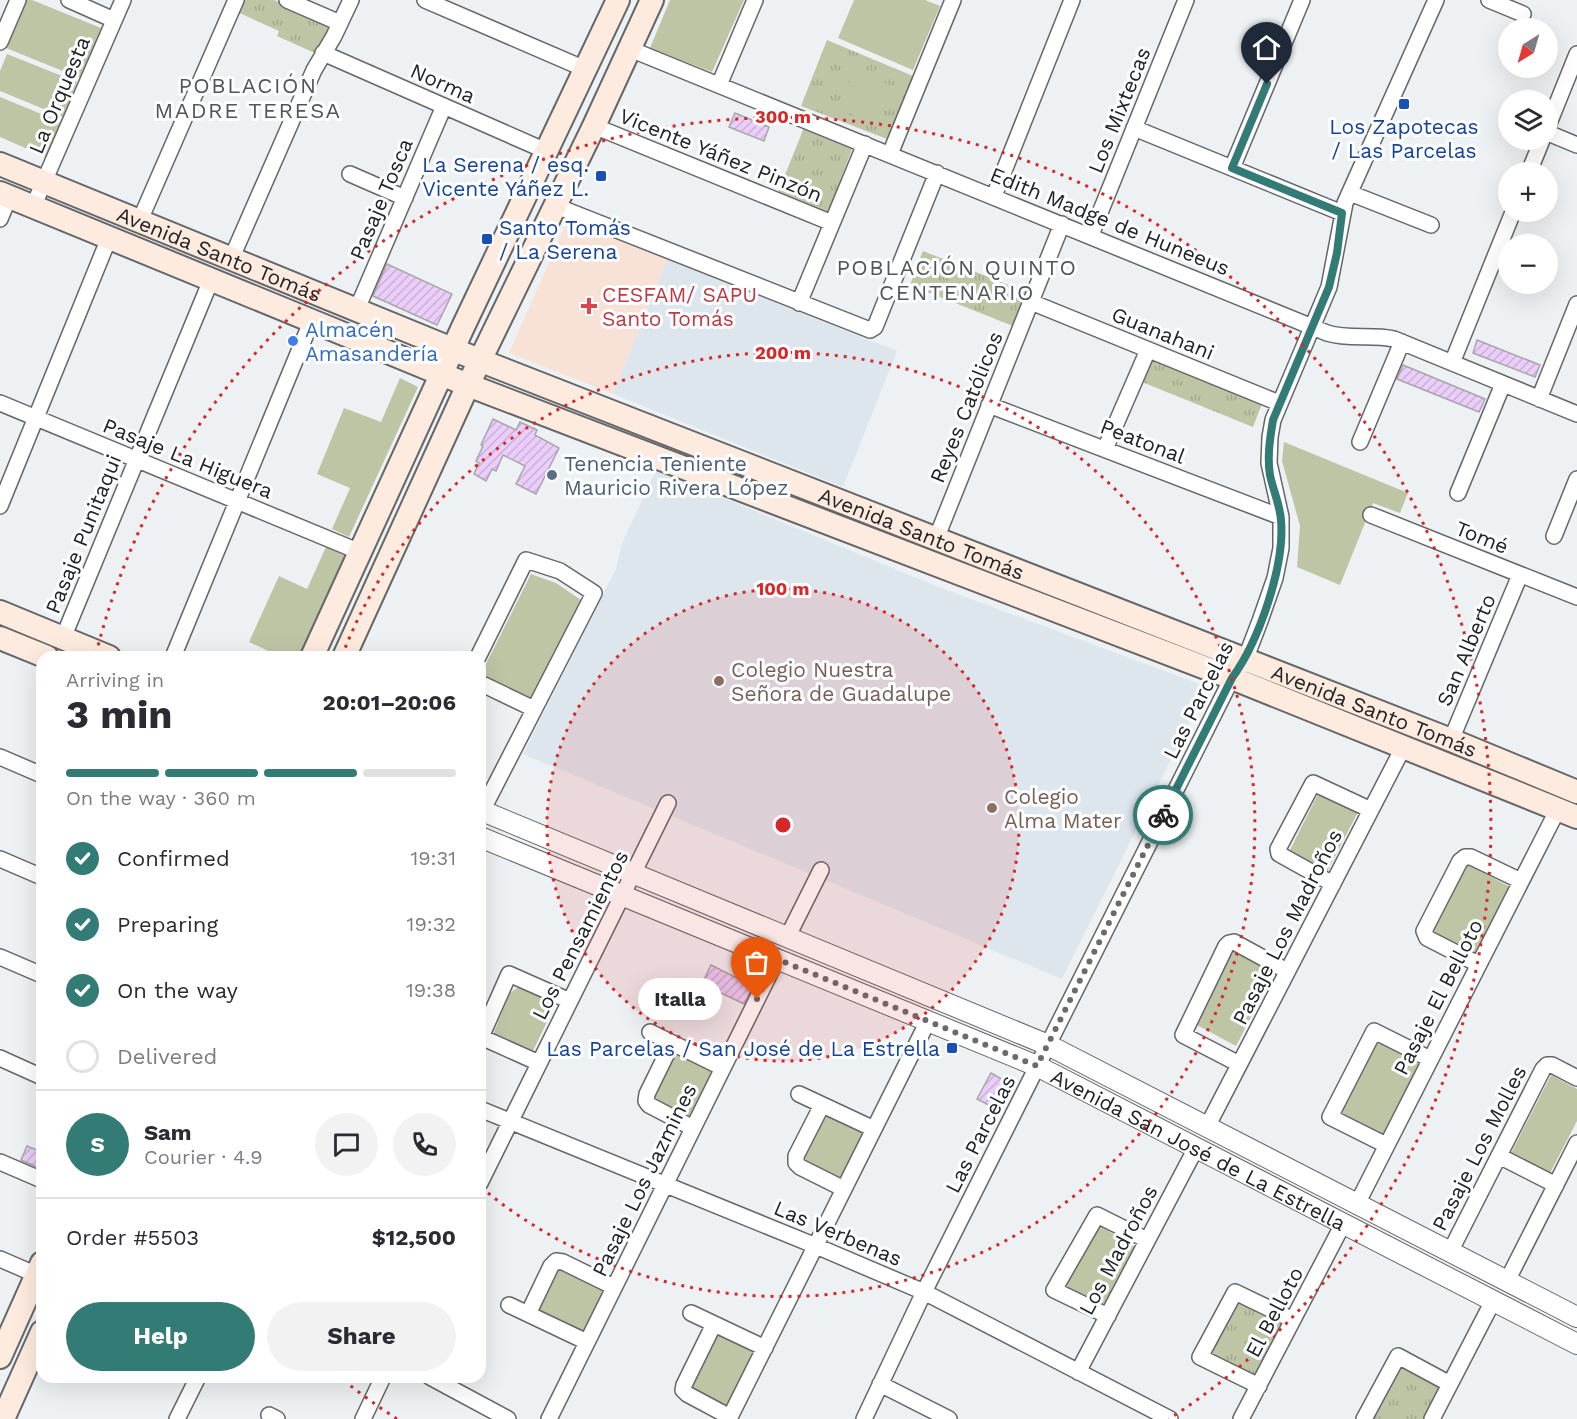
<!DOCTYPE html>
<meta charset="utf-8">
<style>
:root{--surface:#fff;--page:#f2f2f3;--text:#2b2b33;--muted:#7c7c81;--line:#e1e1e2;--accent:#337b75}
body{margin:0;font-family:"Work Sans",sans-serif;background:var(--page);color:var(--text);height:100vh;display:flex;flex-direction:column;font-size:22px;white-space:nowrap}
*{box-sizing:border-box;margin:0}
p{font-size:20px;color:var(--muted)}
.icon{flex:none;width:33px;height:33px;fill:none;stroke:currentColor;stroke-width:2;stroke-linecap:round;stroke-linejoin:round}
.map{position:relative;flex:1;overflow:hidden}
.side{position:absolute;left:36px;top:651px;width:450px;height:732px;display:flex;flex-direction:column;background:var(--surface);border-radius:18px;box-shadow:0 6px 24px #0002}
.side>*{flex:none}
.needle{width:39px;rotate:217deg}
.controls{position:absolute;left:1498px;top:18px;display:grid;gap:12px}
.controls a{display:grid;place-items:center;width:60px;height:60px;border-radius:50%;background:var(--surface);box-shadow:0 6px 24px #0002;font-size:30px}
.pin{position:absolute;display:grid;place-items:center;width:51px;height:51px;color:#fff;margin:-62px -26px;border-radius:50% 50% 50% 0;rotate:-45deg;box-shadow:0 0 6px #0007}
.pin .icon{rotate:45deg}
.courier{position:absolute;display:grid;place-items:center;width:60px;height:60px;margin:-30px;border:4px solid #337b75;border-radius:50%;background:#fff;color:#222;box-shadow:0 2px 8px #0007}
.bubble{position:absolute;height:42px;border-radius:21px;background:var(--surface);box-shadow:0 6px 24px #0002;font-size:20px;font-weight:700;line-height:42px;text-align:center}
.headline em{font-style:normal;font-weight:700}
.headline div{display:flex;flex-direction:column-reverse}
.headline{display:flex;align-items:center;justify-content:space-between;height:102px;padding:0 30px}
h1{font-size:39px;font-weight:700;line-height:45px}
.bar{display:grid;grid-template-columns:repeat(4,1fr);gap:9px 6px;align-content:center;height:72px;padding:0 30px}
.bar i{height:8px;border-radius:4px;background:var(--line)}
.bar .active{background:var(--accent)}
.bar p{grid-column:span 4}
.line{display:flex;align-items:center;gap:15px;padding:0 30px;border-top:2px solid var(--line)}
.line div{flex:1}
.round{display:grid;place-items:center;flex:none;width:63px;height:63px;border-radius:32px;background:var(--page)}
ol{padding:0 30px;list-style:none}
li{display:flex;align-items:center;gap:18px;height:66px}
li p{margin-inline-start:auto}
li .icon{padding:6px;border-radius:50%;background:var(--accent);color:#fff;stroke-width:4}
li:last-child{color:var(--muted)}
li i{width:33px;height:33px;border:3px solid var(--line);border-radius:50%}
.action{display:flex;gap:12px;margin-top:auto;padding:12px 30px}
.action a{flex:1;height:69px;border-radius:36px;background:var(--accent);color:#fff;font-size:24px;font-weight:700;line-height:69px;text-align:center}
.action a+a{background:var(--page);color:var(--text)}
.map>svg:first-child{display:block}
.built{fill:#dde6ed}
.medical{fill:#f8e2d5}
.grass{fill:url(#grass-tufts)}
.green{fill:#bdc5a5}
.building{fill:url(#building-hatch);stroke:#a8a6a9;stroke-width:1.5}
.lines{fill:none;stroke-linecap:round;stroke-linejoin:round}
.minor-casing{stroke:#646668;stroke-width:18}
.tertiary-casing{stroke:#646668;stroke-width:22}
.secondary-casing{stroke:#646668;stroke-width:26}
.minor{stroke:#fff;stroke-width:15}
.tertiary{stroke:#fff;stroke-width:20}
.secondary{stroke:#feebdf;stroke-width:22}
.done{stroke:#696b6c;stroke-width:6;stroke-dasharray:0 10.8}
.route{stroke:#337b75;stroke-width:8}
.ring{fill:none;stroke:#d62828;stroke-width:3;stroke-dasharray:3 6}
.transit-dot{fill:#1a4fb4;stroke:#fdfeff;stroke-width:2}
.health-dot{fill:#e0444e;stroke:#fdfeff;stroke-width:2}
.shop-dot{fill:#3f7fe0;stroke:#fdfeff;stroke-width:2}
.service-dot{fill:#5c6f8a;stroke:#fdfeff;stroke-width:2}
.education-dot{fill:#8d6e63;stroke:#fdfeff;stroke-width:2}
.labels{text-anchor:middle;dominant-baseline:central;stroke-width:6;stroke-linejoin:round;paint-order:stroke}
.street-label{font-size:21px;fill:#222324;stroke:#fdfeff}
.transit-label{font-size:21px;fill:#164399;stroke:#fdfeff;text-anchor:end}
.health-label{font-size:21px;fill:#be3a42;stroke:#fdfeff;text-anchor:start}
.shop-label{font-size:21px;fill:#366cbe;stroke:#fdfeff;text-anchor:start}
.service-label{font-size:21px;fill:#4e5e75;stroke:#fdfeff;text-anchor:start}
.education-label{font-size:21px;fill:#785e54;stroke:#fdfeff;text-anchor:start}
.neighbourhood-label{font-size:22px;letter-spacing:1.5px;fill:#535557;stroke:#fdfeff}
.centre{fill:#d62828;stroke:#fdfeff;stroke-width:3}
.ring-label{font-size:18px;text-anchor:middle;font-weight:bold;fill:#d62828;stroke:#fdfeff;stroke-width:6;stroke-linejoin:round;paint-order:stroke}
</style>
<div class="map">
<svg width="1577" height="1419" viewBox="0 0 1577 1419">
<defs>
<pattern id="grass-tufts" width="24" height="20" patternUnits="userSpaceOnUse" patternTransform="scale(1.5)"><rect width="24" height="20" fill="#bdc5a5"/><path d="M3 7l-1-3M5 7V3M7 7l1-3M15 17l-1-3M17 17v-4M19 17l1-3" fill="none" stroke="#a2a98e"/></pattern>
<pattern id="building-hatch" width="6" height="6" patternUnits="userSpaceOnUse" patternTransform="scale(1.5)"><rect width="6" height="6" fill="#eacef9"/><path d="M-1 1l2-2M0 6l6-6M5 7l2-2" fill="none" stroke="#c8b1d5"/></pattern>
</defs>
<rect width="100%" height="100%" fill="#eef1f3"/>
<path class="built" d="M667,259L897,351L843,487L613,394Z
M656,470L936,586L1202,685L1205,691L1062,979L523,754L616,569L621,546Z"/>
<path class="medical" d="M568,219L667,259L613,394L509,353Z"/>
<path class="grass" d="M243,0H274L330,25L317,54L277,36L279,31L237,12Z
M827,40L913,76L887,139L801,106Z
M805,125L854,144L827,215L777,195Z
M923,251L1026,292L1013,326L910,285Z
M1152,356L1263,401L1253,427L1142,382Z
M1238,1298L1286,1323L1255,1381L1208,1356Z
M1399,1366L1445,1390L1430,1419H1371Z"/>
<path class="green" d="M25,0H32L101,28L80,78L6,48Z
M670,0H744L712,72L650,48Z
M854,0H925L940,6L913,70L838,38Z
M7,54L77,82L63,117L0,91V71Z
M854,70L892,86L876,124L839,109Z
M0,97L61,122L46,157L0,137Z
M400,378L418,387L349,537L332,529L350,488L317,474L344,408L381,422Z
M1284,442L1408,493L1400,513L1373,503L1340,585L1297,567L1300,526L1282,461Z
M326,547L348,557L303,657H277V655L249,642L279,576L307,589Z
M531,574L556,583L581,600L531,699L481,674Z
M1320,790L1359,810L1327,872L1289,852Z
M1465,863L1514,889L1478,956L1430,931Z
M1232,951L1274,972L1236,1046L1195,1024Z
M520,986L556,1003L531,1055L498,1040L494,1032L510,993Z
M1378,1041L1425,1065L1387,1138L1341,1114Z
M677,1051L712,1068L715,1075L694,1118L688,1119L651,1102L671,1054Z
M1551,1075L1577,1089V1121L1548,1177L1509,1157Z
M828,1114L861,1129L865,1135L843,1177L835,1180L802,1164L800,1158L818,1119Z
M1100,1226L1135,1247L1137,1255L1109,1308L1061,1290L1088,1230Z
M565,1266L608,1287L584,1334L540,1316L535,1305L554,1268Z
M719,1335L754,1350L724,1411L688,1392L712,1338Z"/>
<path class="building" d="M735,113L769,127L764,141L729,127Z
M387,264L452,294L437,325L373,296Z
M1477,340L1540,365L1535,377L1473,353Z
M1403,365L1485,399L1479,412L1397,379Z
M493,419L516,430L520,422L537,430L535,435L559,448L536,494L516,484L525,466L503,455L496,471L492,469L486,481L474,474L479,463L476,461L483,446L481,445Z
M711,965L753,986L744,1004L702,984Z
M991,1073L1009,1083L996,1109L977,1099Z
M27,1146L42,1152V1169L21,1160Z"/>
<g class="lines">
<defs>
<path id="minor" d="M69,0L114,20
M287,0L340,23
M425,0L585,69
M1489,0L1523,14
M0,42L18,0
M630,49L1327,333C1349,340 1372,334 1394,339L1577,414
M323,53L546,151
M719,85L755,0
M594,126L832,223
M1548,126L1577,54
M1134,128L1342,213
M1548,133L1577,145
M890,154L953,0
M1232,168L1302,0
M1529,172L1542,140
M350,174L405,198
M1350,193L1431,225
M994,196L1072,0
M556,206L870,330L875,327L937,173
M33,207L123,0
M0,219L9,197
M140,220L236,0
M1091,235L1186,0
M232,257L314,70L334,36L351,0
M1031,302L1279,403
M799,303L865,144
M357,309L444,106
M1452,363L1513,212
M1539,399L1577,304
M0,403L360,552
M989,405L1281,517
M1360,442L1402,342
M1105,449L1148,350
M1458,493L1503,384
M0,506L109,238
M1371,515L1577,597
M1554,536L1577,479
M936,539L1062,224
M63,638L211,280
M173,657L311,322
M478,657L526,560L560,571L594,593L482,811
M480,683L534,709
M1451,740L1520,575
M0,757L42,775
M0,859L42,877
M1333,884L1279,854L1278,849L1313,783L1371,810
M787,938L821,870
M0,957L42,975
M1478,964L1427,938L1424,931L1460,861L1465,857H1471L1521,881
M650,1032L723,1068
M672,1043L647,1094L646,1101L649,1105L693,1128
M0,1058L42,1077
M539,1063L481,1037L509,974L570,1001
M1239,1064L1183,1035L1226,946L1229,943L1234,942L1287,971
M799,1094L874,1129
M822,1105L796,1156V1163L800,1167L844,1189
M480,1109L816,1246L924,1292L1170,1419
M1207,1127L1404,746
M1386,1145L1330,1117L1374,1031L1430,1059
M1499,1156L1556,1185
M0,1162L42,1180
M480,1183L668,803
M1357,1204L1558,809
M1450,1252L1543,1069L1547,1065H1552L1577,1078
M0,1259L37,1275
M1507,1281L1577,1143
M509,1305L587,1342
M691,1313L765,1348
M528,1314L551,1266L556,1261L563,1262L614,1287
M1108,1316L1054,1290L1097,1215L1147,1240
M714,1324L684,1385L683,1390L687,1394L730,1417
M1078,1372L1196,1148
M430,1377L508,1419
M880,1384L949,1419
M1259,1386L1200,1357L1235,1292L1293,1320
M269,1415L277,1419
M177,1419L198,1377
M363,1419L383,1377
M549,1419L777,959
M729,1419L928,1021
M864,1419L924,1292L1225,692L1232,678L1245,660L1260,621L1275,578L1281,548V517L1269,463L1270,437L1273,420L1329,287L1345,203L1436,0
M1241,1419L1343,1224
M1364,1419L1398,1356L1450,1384
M1432,1419L1493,1301"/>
<g id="tertiary">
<path d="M480,810L1048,1045L1577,1317"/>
<path id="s1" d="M480,837L1037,1066L1577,1344"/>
</g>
<g id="secondary">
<path id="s2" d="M0,164L479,360L1451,740L1577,792"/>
<path d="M0,193L468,385L1232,678L1577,817"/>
<path d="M0,612L109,657"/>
<path d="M0,638L47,657"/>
<path d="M312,657L463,327L618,0"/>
<path d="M344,657L468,385L594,126L652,0"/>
<path d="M0,1357L42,1263"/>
<path d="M3,1419L42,1332"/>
</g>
</defs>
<use href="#minor" class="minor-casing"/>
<use href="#tertiary" class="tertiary-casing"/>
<use href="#secondary" class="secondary-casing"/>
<use href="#minor" class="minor"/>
<use href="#tertiary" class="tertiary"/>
<use href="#secondary" class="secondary"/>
</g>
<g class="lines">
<path class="done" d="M757,999L777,959L1037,1066L1163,815"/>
<path class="route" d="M1163,815L1232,678C1259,641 1285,566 1281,520C1280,505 1273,490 1270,475C1267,457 1270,438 1273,420L1329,287L1337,253L1342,213L1232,168L1267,84"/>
</g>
<circle cx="783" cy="825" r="236" fill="#d62828" fill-opacity=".12"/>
<g class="ring">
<circle cx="783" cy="825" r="236"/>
<path d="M342 656A472 472 0 1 1 483 1189"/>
<path d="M397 1419A708 708 0 0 1 342 1379M96 654A708 708 0 1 1 1169 1419"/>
</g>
<g class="transit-dot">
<rect x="1398" y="98" width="12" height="12" rx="3"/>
<rect x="595" y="170" width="12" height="12" rx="3"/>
<rect x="481" y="233" width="12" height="12" rx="3"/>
<rect x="946" y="1042" width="12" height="12" rx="3"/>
</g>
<path class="health-dot" d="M586 297h6v6h6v6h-6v6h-6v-6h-6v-6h6z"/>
<circle class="shop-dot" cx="293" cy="341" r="6"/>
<circle class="service-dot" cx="552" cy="475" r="6"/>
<g class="education-dot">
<circle cx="719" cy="681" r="6"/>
<circle cx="992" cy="808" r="6"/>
</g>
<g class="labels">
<g class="street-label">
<text transform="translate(443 83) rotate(24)">Norma</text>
<text transform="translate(59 95) rotate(-67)">La Orquesta</text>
<text transform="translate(1119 110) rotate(-68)">Los Mixtecas</text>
<text transform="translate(721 155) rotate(22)">Vicente Yáñez Pinzón</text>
<text transform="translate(381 199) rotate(-67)">Pasaje Tosca</text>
<text transform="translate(1110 221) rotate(22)">Edith Madge de Huneeus</text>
<text stroke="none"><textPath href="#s2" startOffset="237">Avenida Santo Tomás</textPath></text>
<text transform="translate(1163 333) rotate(22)">Guanahani</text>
<text transform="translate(966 407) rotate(-68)">Reyes Católicos</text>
<text transform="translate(1143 441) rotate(21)">Peatonal</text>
<text transform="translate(188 458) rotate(22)">Pasaje La Higuera</text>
<text stroke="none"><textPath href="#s2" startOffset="993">Avenida Santo Tomás</textPath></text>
<text transform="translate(83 534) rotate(-68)">Pasaje Punitaqui</text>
<text transform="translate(1482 537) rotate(22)">Tomé</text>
<text transform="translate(1466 650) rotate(-67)">San Alberto</text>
<text transform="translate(1198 700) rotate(-63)">Las Parcelas</text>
<text stroke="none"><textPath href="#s2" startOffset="1479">Avenida Santo Tomás</textPath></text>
<text transform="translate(1287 927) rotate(-63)">Pasaje Los Madroños</text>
<text transform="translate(580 935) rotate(-63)">Los Pensamientos</text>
<text transform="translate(1438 997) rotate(-63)">Pasaje El Belloto</text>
<text transform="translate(980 1134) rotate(-63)">Las Parcelas</text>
<text transform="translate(1479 1148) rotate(-63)">Pasaje Los Molles</text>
<text stroke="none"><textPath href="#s1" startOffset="784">Avenida San José de La Estrella</textPath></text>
<text transform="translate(644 1180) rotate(-64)">Pasaje Los Jazmines</text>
<text transform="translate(838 1233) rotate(23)">Las Verbenas</text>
<text transform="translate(1118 1250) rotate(-62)">Los Madroños</text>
<text transform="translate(1274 1312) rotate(-62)">El Belloto</text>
</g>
<g class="transit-label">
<text x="1404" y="126" text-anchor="middle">Los Zapotecas<tspan x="1404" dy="24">/ Las Parcelas</tspan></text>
<text x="589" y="164">La Serena / esq.<tspan x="589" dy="24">Vicente Yáñez L.</tspan></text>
<text x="499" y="227" text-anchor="start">Santo Tomás<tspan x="499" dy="24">/ La Serena</tspan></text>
<text x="940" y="1048">Las Parcelas / San José de La Estrella</text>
</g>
<g class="health-label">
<text x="602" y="294">CESFAM/ SAPU<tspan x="602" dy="24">Santo Tomás</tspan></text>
</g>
<g class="shop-label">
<text x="305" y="329">Almacén<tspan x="305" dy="24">Amasandería</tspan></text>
</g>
<g class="service-label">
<text x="564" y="463">Tenencia Teniente<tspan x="564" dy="24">Mauricio Rivera López</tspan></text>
</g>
<g class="education-label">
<text x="731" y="669">Colegio Nuestra<tspan x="731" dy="24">Señora de Guadalupe</tspan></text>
<text x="1004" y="796">Colegio<tspan x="1004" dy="24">Alma Mater</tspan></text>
</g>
<g class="neighbourhood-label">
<text x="248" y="85">POBLACIÓN<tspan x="248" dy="25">MADRE TERESA</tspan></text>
<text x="957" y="267">POBLACIÓN QUINTO<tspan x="957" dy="25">CENTENARIO</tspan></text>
</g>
</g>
<circle cx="783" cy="825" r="9" class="centre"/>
<g class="ring-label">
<text x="783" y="123">300 m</text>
<text x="783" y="359">200 m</text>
<text x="783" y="595">100 m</text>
</g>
</svg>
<div class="controls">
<a><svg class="needle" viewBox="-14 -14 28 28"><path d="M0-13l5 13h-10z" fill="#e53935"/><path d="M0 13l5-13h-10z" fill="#7c7c81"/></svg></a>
<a><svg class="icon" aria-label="layers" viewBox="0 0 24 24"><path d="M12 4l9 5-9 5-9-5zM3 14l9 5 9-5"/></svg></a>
<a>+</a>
<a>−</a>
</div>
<div class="pin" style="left:757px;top:999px;background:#ea580c"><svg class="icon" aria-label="bag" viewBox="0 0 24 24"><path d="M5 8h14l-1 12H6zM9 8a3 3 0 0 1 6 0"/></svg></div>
<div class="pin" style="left:1267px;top:84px;background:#1f2937"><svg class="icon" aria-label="home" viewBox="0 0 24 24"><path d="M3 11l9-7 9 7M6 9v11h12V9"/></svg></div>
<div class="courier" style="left:1163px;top:815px"><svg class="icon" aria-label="bike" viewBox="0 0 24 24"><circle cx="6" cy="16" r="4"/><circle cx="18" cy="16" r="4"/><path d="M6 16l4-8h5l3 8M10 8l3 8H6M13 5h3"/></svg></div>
<div class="bubble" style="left:638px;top:978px;width:84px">Italla</div>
<section class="side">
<div class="headline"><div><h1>3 min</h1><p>Arriving in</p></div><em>20:01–20:06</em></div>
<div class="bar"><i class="active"></i><i class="active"></i><i class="active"></i><i></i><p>On the way · 360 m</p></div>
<ol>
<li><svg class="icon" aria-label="check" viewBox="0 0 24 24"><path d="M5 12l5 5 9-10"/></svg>Confirmed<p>19:31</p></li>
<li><svg class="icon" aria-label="check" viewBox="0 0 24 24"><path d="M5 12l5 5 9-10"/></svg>Preparing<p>19:32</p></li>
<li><svg class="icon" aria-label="check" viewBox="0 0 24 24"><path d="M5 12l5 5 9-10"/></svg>On the way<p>19:38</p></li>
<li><i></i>Delivered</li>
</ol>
<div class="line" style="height:108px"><b class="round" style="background:var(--accent);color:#fff">S</b><div><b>Sam</b><p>Courier · 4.9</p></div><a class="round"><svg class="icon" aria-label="chat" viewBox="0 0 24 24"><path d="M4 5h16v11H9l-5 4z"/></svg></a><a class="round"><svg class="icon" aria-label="phone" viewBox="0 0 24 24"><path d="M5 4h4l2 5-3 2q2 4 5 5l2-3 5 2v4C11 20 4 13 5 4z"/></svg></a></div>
<div class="line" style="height:78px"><div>Order #5503</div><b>$12,500</b></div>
<div class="action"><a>Help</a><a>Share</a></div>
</section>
</div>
